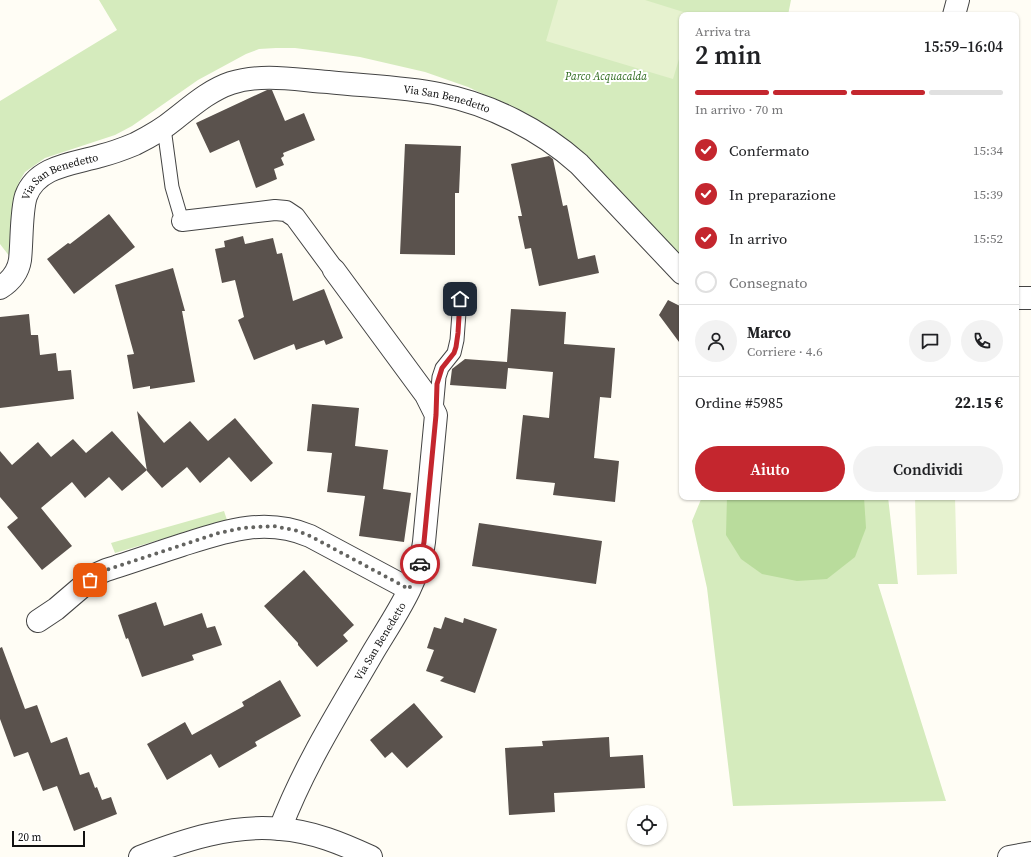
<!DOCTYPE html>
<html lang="it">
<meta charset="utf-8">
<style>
:root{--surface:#fff;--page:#f2f2f2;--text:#202124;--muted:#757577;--line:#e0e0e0;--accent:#c4262e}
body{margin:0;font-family:"Source Serif 4",serif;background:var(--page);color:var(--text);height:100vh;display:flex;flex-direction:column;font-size:15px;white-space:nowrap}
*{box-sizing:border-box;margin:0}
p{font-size:13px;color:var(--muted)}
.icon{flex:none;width:22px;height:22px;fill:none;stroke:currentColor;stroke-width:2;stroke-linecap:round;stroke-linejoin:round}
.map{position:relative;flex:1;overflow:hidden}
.drawer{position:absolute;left:679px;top:12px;width:340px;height:488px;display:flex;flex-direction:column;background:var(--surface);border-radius:8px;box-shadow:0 1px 3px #0004}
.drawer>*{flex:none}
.tools{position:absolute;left:627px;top:805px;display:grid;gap:8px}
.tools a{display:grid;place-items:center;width:40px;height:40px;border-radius:50%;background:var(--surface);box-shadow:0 1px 3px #0004;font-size:20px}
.scale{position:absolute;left:12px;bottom:10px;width:73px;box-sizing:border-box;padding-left:4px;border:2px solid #111;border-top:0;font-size:11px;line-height:14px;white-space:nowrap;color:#111;-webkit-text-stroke:3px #fff;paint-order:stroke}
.pin{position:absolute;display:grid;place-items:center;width:34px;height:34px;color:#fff;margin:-17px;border-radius:8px;box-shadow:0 2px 6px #0006}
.courier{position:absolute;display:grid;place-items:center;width:40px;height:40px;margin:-20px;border:3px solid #c4262e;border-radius:50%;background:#fff;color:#222;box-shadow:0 1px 5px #0007}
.head em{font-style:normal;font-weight:600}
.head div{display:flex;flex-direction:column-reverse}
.head{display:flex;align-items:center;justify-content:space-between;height:68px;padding:0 16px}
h1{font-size:26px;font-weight:600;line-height:30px}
.bar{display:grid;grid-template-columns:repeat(4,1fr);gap:6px 4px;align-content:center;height:48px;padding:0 16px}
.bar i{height:5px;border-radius:3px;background:var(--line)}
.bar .selected{background:var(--accent)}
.bar p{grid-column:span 4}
.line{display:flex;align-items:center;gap:10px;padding:0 16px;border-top:1px solid var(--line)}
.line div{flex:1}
.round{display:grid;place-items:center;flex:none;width:42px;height:42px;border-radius:21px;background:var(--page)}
ol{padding:0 16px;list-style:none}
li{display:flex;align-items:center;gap:12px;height:44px}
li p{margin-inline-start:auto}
li .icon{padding:4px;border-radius:50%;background:var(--accent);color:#fff;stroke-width:4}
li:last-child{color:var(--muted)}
li i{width:22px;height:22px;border:2px solid var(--line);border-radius:50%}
.button{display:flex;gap:8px;margin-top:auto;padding:8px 16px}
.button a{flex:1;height:46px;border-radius:24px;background:var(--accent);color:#fff;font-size:16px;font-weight:600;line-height:46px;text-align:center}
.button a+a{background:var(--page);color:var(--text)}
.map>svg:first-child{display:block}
.green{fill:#d5ebbd}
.forest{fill:#b9dc9c}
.pitch{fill:#e6f2cf}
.building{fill:#5a524d}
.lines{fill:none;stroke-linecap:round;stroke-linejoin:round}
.service-casing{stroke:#444;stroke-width:15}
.pedestrian-casing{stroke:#444;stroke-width:22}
.minor-casing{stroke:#444;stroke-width:24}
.tertiary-casing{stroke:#444;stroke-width:24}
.service{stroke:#fff;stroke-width:13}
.pedestrian{stroke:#fff;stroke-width:20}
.minor{stroke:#fff;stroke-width:22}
.tertiary{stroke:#fff;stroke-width:22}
.done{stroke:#646461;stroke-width:4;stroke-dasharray:0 7.2}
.route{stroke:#c4262e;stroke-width:5}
.labels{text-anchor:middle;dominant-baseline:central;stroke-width:4;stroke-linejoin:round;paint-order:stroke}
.park-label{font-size:11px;font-style:italic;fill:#2f6b1f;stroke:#fff}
.street-label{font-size:11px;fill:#111;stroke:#fff}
</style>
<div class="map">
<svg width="1031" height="857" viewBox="0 0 1031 857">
<rect width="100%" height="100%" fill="#fffdf5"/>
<path class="green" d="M99,0H791L788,15H682V260L521,112L468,87L425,72L360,57L326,52L295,48H276L259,49L246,54L198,80L132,126L115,135L45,158L25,172L19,182L10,257L0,244V101L117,30Z
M702,497H888L898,584H878L946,801L733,806L707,588L692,521Z
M224,511L227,520L115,553L111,543Z"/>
<path class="forest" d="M727,497H864L866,528L855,557L827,579L797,581L762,574L741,559L726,535Z"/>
<path class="pitch" d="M558,0H645L693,15H682V49L673,79L546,41Z
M915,497H955L957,574L917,575Z"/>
<path class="building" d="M267,90H272L285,121L304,113L315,140L283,153L284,156L281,158L284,165L274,169L277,179L256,188L239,140L210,153L196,123Z
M405,144L461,146L459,193H455V255L400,254Z
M549,156L553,159L563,206L567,205L578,259L595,255L599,273L539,286L531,248L525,249L518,216H522L511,164Z
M109,214L135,247L74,294L47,259L68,243L70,244Z
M243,236L245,244L273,238L277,254L282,253L293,301L324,289L343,338L326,345L324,340L296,350L294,344L254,360L238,320L244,317L235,280L222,283L215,249L225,247L224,241Z
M173,268L185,311H182L195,382L150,389V386L133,389L127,355L134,354L115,285Z
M668,300L682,307V346L659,315Z
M511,309L566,312L564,344L615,348L611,398L600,397L594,458L619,461L615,502L553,495L555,483L516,479L523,415L549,418L553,372L508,368L506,389L450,385L452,369L465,359L507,362Z
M29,314L31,335H38L40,355L56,353L58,371L71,370L74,399L0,408V317Z
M312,404L359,408L355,446L388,450L383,489L411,493L404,542L359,536L365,496L327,492L332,453L307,451Z
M137,411L164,443L190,421L208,441L235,418L273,463L251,482L229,457L200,483L187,467L162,488L147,471Z
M112,431L147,470L122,491L109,477L85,498L72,482L41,508L72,546L42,570L7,527L18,518L0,497V451L12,465L38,442L51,457L73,439L86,453Z
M479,523L602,541L596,584L472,566Z
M304,570L354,625L343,635L348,641L317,667L298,645V643L264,606Z
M156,602L164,626L202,613L207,628L215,626L222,645L192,655L194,660L142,677L128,638L126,639L118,615Z
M445,617L463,623L464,618L497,629L475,693L440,681L444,677L426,671L434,650L427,648L434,627L441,629Z
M2,647L25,709L37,705L51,743L67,737L80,775L89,772L95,788L97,787L102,800L111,797L117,814L74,831L57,786L43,791L28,752L14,757L0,719V648Z
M280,680L301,716L255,742L257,746L219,768L211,754L167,780L147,744L185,722L192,735L244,706L242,702Z
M414,703L443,737L407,768L392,752L385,758L370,740Z
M609,737L610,757L643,755L645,788L554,793L555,812L509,815L505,748L543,746L542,741Z"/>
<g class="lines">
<defs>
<path id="service" d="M164,128L172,187L182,221
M436,410L439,377L442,368L454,353L457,340L460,299"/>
<path id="pedestrian" d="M182,221L275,210L286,211L295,217L334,270"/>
<g id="minor">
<path d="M954,15L958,0"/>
<path id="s1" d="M0,288C11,281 18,273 20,260C22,243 21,211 26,196C37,166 73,164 100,156C112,153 123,149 135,144C149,137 163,129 175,119C193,105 210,90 231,83C263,73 297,80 328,82C365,86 403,87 439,94C490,104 541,130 579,164L682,273"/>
<path d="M1016,298H1031"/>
<path d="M38,621L56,609L97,574L106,570C132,562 157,553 182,545C226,531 265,517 310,536L409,589"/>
<path id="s2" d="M280,829C304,766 339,711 372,654C392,620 420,582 424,542L436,415L426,395L334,270"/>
<path d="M1009,857L1031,853"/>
</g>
<path id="tertiary" d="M140,857C184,840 233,824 280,829C312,831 343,844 371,857"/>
</defs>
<use href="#service" class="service-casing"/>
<use href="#pedestrian" class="pedestrian-casing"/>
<use href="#minor" class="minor-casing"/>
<use href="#tertiary" class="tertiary-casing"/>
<use href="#service" class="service"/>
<use href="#pedestrian" class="pedestrian"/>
<use href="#minor" class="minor"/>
<use href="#tertiary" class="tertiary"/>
</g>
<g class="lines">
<path class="done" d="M90,580L97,574L106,570L219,533L242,528L274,526L298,531L310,536L409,589L420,564"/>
<path class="route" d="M420,564L424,542L436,415L437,384L442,368L454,353L456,347L458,333L460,299"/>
</g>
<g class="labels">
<g class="park-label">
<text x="606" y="76">Parco Acquacalda</text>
</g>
<g class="street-label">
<text stroke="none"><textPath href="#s1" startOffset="557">Via San Benedetto</textPath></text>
<text stroke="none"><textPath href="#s1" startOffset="141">Via San Benedetto</textPath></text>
<text stroke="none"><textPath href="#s2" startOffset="213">Via San Benedetto</textPath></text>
</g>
</g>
</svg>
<div class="tools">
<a><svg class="icon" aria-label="locate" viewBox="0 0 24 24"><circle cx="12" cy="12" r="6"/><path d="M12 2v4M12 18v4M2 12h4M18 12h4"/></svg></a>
</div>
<div class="scale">20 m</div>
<div class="pin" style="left:90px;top:580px;background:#ea580c"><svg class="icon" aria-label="bag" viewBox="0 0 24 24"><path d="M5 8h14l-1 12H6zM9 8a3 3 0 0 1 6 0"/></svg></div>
<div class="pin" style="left:460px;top:299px;background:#1f2937"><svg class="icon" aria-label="home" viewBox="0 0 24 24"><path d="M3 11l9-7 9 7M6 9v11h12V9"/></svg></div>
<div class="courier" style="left:420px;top:564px"><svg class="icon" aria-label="car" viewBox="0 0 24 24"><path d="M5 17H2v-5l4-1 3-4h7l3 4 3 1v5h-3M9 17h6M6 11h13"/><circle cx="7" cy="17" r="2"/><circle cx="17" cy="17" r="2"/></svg></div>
<section class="drawer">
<div class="head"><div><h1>2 min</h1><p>Arriva tra</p></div><em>15:59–16:04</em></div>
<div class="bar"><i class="selected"></i><i class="selected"></i><i class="selected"></i><i></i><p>In arrivo · 70 m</p></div>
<ol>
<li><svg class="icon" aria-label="check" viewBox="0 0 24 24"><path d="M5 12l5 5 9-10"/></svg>Confermato<p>15:34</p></li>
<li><svg class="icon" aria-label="check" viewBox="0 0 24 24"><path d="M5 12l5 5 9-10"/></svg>In preparazione<p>15:39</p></li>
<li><svg class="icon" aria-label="check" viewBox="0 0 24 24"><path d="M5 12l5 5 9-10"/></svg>In arrivo<p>15:52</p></li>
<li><i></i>Consegnato</li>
</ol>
<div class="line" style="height:72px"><a class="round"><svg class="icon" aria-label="person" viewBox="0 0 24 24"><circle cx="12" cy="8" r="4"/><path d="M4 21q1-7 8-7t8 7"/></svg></a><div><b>Marco</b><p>Corriere · 4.6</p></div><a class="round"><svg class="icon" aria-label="chat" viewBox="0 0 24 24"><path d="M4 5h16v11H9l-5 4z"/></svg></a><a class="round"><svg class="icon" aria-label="phone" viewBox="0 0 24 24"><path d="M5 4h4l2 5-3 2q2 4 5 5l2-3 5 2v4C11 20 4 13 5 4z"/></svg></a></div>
<div class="line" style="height:52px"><div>Ordine #5985</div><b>22.15 €</b></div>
<div class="button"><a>Aiuto</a><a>Condividi</a></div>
</section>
</div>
